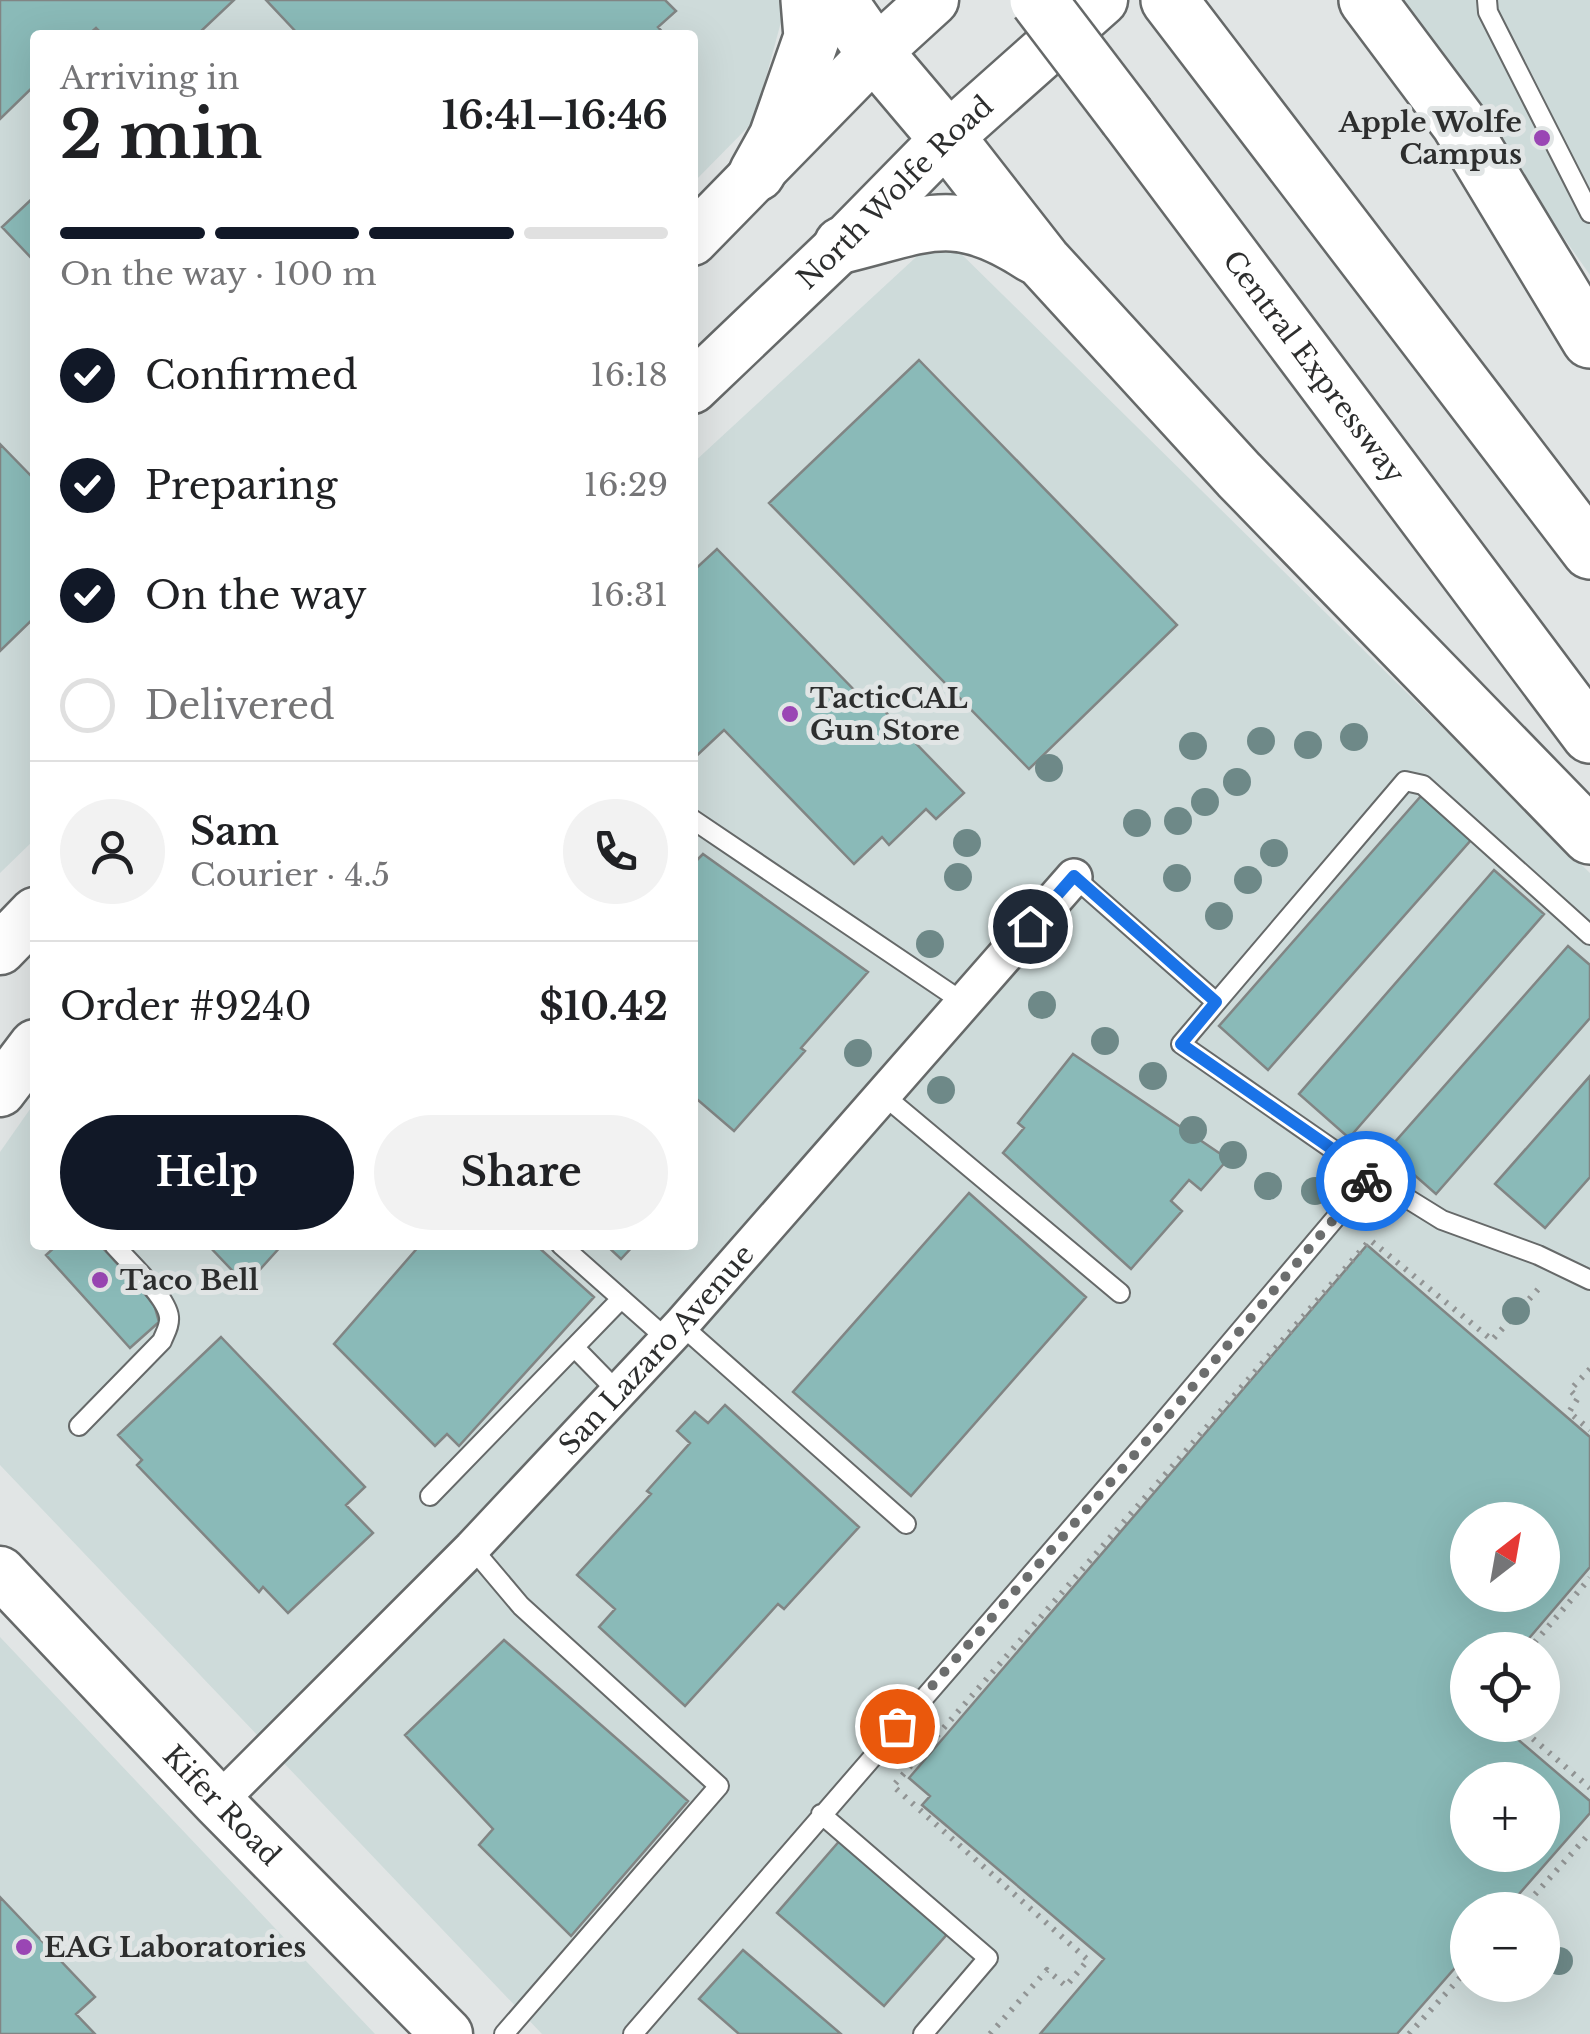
<!DOCTYPE html>
<meta charset="utf-8">
<style>
:root{--surface:#fff;--page:#f2f2f2;--text:#202124;--muted:#757577;--line:#e0e0e0;--accent:#111827}
body{margin:0;font-family:"Libre Baskerville",serif;background:var(--page);color:var(--text);height:100vh;display:flex;flex-direction:column;font-size:38px;white-space:nowrap}
*{box-sizing:border-box;margin:0}
p{font-size:32px;color:var(--muted)}
.icon{flex:none;width:55px;height:55px;fill:none;stroke:currentColor;stroke-width:2;stroke-linecap:round;stroke-linejoin:round}
.map{position:relative;flex:1;overflow:hidden}
.panel{position:absolute;left:30px;top:30px;width:668px;height:1220px;display:flex;flex-direction:column;background:var(--surface);border-radius:10px;box-shadow:0 10px 40px #0002}
.panel>*{flex:none}
.needle{width:65px;rotate:31deg}
.fabs{position:absolute;left:1450px;top:1502px;display:grid;gap:20px}
.fabs a{display:grid;place-items:center;width:110px;height:110px;border-radius:50%;background:var(--surface);box-shadow:0 10px 40px #0002;font-size:50px}
.pin{position:absolute;display:grid;place-items:center;width:85px;height:85px;color:#fff;margin:-42px;border:5px solid #fff;border-radius:50%;box-shadow:0 2px 10px #0007}
.courier{position:absolute;display:grid;place-items:center;width:100px;height:100px;margin:-50px;border:8px solid #1a73e8;border-radius:50%;background:#fff;color:#222;box-shadow:0 2px 12px #0007}
.head em{font-style:normal;font-weight:700}
.head div{display:flex;flex-direction:column-reverse}
.head{display:flex;align-items:center;justify-content:space-between;height:170px;padding:0 30px}
h1{font-size:65px;font-weight:700;line-height:75px}
.bar{display:grid;grid-template-columns:repeat(4,1fr);gap:15px 10px;align-content:center;height:120px;padding:0 30px}
.bar i{height:12px;border-radius:8px;background:var(--line)}
.bar .on{background:var(--accent)}
.bar p{grid-column:span 4}
.line{display:flex;align-items:center;gap:25px;padding:0 30px;border-top:2px solid var(--line)}
.line div{flex:1}
.round{display:grid;place-items:center;flex:none;width:105px;height:105px;border-radius:52px;background:var(--page)}
ol{padding:0 30px;list-style:none}
li{display:flex;align-items:center;gap:30px;height:110px}
li p{margin-inline-start:auto}
li .icon{padding:10px;border-radius:50%;background:var(--accent);color:#fff;stroke-width:4}
li:last-child{color:var(--muted)}
li i{width:55px;height:55px;border:5px solid var(--line);border-radius:50%}
.cta{display:flex;gap:20px;margin-top:auto;padding:20px 30px}
.cta a{flex:1;height:115px;border-radius:60px;background:var(--accent);color:#fff;font-size:40px;font-weight:700;line-height:115px;text-align:center}
.cta a+a{background:var(--page);color:var(--text)}
.map>svg:first-child{display:block}
.built{fill:#cedbda;fill-rule:evenodd}
.building{fill:#8abab8;stroke:#818584;stroke-width:2.5;fill-rule:evenodd}
.lines{fill:none;stroke-linecap:round;stroke-linejoin:round}
.service-casing{stroke:#666969;stroke-width:22}
.minor-casing{stroke:#666969;stroke-width:40}
.secondary-casing{stroke:#666969;stroke-width:55}
.trunk-casing{stroke:#666969;stroke-width:60}
.path{stroke:#919494;stroke-width:6;stroke-dasharray:2.5 8;stroke-linecap:butt}
.service{stroke:#fff;stroke-width:18}
.minor{stroke:#fff;stroke-width:35}
.secondary{stroke:#fff;stroke-width:50}
.trunk{stroke:#fff;stroke-width:55}
.trunk-bridge-casing{stroke:#666969;stroke-width:60;stroke-linecap:butt}
.trunk-bridge{stroke:#fff;stroke-width:55}
.tree{fill:#6e8988}
.done{stroke:#6c6e6e;stroke-width:10;stroke-dasharray:0 18}
.route{stroke:#1a73e8;stroke-width:12}
.poi-dot{fill:#9a46b4;stroke:#e1e5e5;stroke-width:4}
.labels{text-anchor:middle;dominant-baseline:central;stroke-width:10;stroke-linejoin:round;paint-order:stroke}
.poi-label{font-size:28px;font-weight:bold;fill:#2d2e2e;stroke:#e1e5e5;text-anchor:start}
.street-label{font-size:28px;fill:#2d2e2e;stroke:#e1e5e5}
</style>
<div class="map">
<svg width="1590" height="2034" viewBox="0 0 1590 2034">
<rect width="100%" height="100%" fill="#e1e5e5"/>
<path class="built" d="M0,0H787L754,121L693,183L692,35H35V839L0,873Z
M1397,0H1590V275Z
M941,234L1590,873V2034H542L0,1465V1152L35,1102V1245H692L693,463ZM1468,1520H1542V1595H1468ZM1468,1650H1542V1725H1468ZM1468,1780H1542V1855H1468ZM1468,1910H1542V1985H1468Z
M0,1637L375,2034H0Z"/>
<path class="building" d="M0,0H234L197,35H103L96,28L88,35H35V85L0,119Z
M266,0H665L676,11L658,27L665,35H299Z
M35,196V262L2,227Z
M919,360L1177,625L1029,769L769,503Z
M0,444L35,480V617L0,651Z
M717,549L863,699L868,694L964,793L936,819L926,809L889,845L882,837L854,864L724,730L692,760V572Z
M1421,796L1471,840L1268,1070L1219,1026Z
M703,854L868,972L801,1048L805,1051L734,1131L692,1095V865Z
M1494,870L1544,914L1349,1138L1299,1094Z
M1568,946L1590,965V1018L1436,1194L1387,1151Z
M1073,1054L1228,1159L1201,1190L1189,1180L1171,1201L1182,1211L1131,1269L1003,1153L1024,1128L1018,1123Z
M1590,1076V1177L1545,1228L1495,1184Z
M969,1193L1086,1297L911,1496L793,1392Z
M57,1245H100L154,1304L159,1322L130,1348L46,1255Z
M208,1245H282L246,1285Z
M420,1245H536L594,1297L459,1446L447,1434L435,1446L334,1344Z
M606,1245H634L621,1259Z
M1367,1245L1590,1437V1567L1519,1650H1468V1725H1501L1590,1801V1813L1505,1910H1468V1953L1397,2034H1040L1104,1959L922,1805L930,1796L909,1778ZM1468,1520H1542V1595H1468ZM1468,1780H1542V1855H1468Z
M221,1337L365,1487L346,1505L373,1533L288,1613L263,1587L259,1592L137,1465L142,1460L118,1435Z
M725,1405L859,1527L784,1609L778,1604L685,1706L599,1627L615,1609L577,1575L651,1494L647,1491L690,1443L677,1431L695,1412L708,1423Z
M504,1640L688,1801L571,1936L479,1845L493,1829L405,1735Z
M842,1838L949,1932L884,2006L777,1913Z
M0,1897L95,1997L76,2014L95,2034H0Z
M743,1950L841,2034H739L699,1999Z"/>
<g class="lines">
<defs>
<path id="service" d="M1487,0L1488,12L1590,213
M692,819L963,1002
M1074,877L1216,1002
M1590,935L1423,785L1405,781L1181,1044L1371,1176L1442,1220L1538,1255L1590,1280
M882,1094L1120,1293
M561,1245L667,1339
M681,1325L906,1524
M575,1348L617,1391
M79,1426L162,1341C165,1333 170,1326 169,1317C167,1297 128,1261 114,1245
M430,1496L620,1300
M472,1548L521,1606L719,1786L504,2034
M821,1814L988,1958L923,2034
M633,2034L1157,1429L1371,1176"/>
<g id="minor">
<path id="s1" d="M218,1802L472,1548L681,1325L1074,877"/>
</g>
<g id="secondary">
<path d="M692,240L875,53L933,0"/>
<path id="s2" d="M692,388L842,245L947,138L1102,0"/>
<path d="M0,949L35,913"/>
<path d="M0,1091L35,1045"/>
<path id="s3" d="M0,1572L218,1802L447,2034"/>
</g>
<g id="trunk">
<path d="M838,0L875,53L947,138L1043,261L1239,475L1590,836"/>
<path d="M1169,0L1590,551"/>
<path d="M1367,0L1459,123L1590,340"/>
<path id="s4" d="M1127,117L1590,735"/>
<path d="M757,173L777,137L812,37L809,0"/>
<path d="M842,245C925,225 954,203 1033,255"/>
</g>
</defs>
<use href="#service" class="service-casing"/>
<use href="#minor" class="minor-casing"/>
<use href="#secondary" class="secondary-casing"/>
<use href="#trunk" class="trunk-casing"/>
<path class="path" d="M1590,1369L1570,1390L1578,1398L1569,1412L1590,1430
M1528,1650L1590,1578
M1517,1725L1590,1788
M1521,1910L1590,1833
M990,2034L1047,1970L1066,1986L1088,1960L893,1786L1370,1240L1492,1340L1542,1285
M1409,2034L1468,1969"/>
<use href="#service" class="service"/>
<use href="#minor" class="minor"/>
<use href="#secondary" class="secondary"/>
<use href="#trunk" class="trunk"/>
<defs>
<path id="trunk-bridge" d="M1038,0L1127,117"/>
</defs>
<use href="#trunk-bridge" class="trunk-bridge-casing"/>
<use href="#trunk-bridge" class="trunk-bridge"/>
</g>
<g class="tree">
<circle cx="1354" cy="737" r="14"/>
<circle cx="1261" cy="741" r="14"/>
<circle cx="1308" cy="745" r="14"/>
<circle cx="1193" cy="746" r="14"/>
<circle cx="1049" cy="768" r="14"/>
<circle cx="1237" cy="782" r="14"/>
<circle cx="1205" cy="802" r="14"/>
<circle cx="1178" cy="821" r="14"/>
<circle cx="1137" cy="823" r="14"/>
<circle cx="967" cy="843" r="14"/>
<circle cx="1274" cy="853" r="14"/>
<circle cx="958" cy="877" r="14"/>
<circle cx="1177" cy="878" r="14"/>
<circle cx="1248" cy="880" r="14"/>
<circle cx="1219" cy="916" r="14"/>
<circle cx="930" cy="944" r="14"/>
<circle cx="1042" cy="1005" r="14"/>
<circle cx="1105" cy="1041" r="14"/>
<circle cx="858" cy="1053" r="14"/>
<circle cx="1153" cy="1076" r="14"/>
<circle cx="941" cy="1090" r="14"/>
<circle cx="1193" cy="1130" r="14"/>
<circle cx="1233" cy="1155" r="14"/>
<circle cx="1268" cy="1186" r="14"/>
<circle cx="1315" cy="1191" r="14"/>
<circle cx="1516" cy="1311" r="14"/>
<circle cx="1559" cy="1961" r="14"/>
</g>
<g class="lines">
<path class="done" d="M897,1726L1157,1429L1366,1181"/>
<path class="route" d="M1030,926L1074,876L1216,1002L1181,1044L1371,1176L1366,1181"/>
</g>
<g class="poi-dot">
<circle cx="1542" cy="138" r="10"/>
<circle cx="790" cy="714" r="10"/>
<circle cx="100" cy="1280" r="10"/>
<circle cx="24" cy="1947" r="10"/>
</g>
<g class="labels">
<g class="poi-label">
<text x="1522" y="122" text-anchor="end">Apple Wolfe<tspan x="1522" dy="32">Campus</tspan></text>
<text x="810" y="698">TacticCAL<tspan x="810" dy="32">Gun Store</tspan></text>
<text x="120" y="1280">Taco Bell</text>
<text x="44" y="1947">EAG Laboratories</text>
</g>
<g class="street-label">
<text stroke="none"><textPath href="#s2" startOffset="282">North Wolfe Road</textPath></text>
<text stroke="none"><textPath href="#s4" startOffset="312">Central Expressway</textPath></text>
<text stroke="none"><textPath href="#s1" startOffset="630">San Lazaro Avenue</textPath></text>
<text stroke="none"><textPath href="#s3" startOffset="322">Kifer Road</textPath></text>
</g>
</g>
</svg>
<div class="fabs">
<a><svg class="needle" viewBox="-14 -14 28 28"><path d="M0-13l5 13h-10z" fill="#e53935"/><path d="M0 13l5-13h-10z" fill="#757577"/></svg></a>
<a><svg class="icon" aria-label="locate" viewBox="0 0 24 24"><circle cx="12" cy="12" r="6"/><path d="M12 2v4M12 18v4M2 12h4M18 12h4"/></svg></a>
<a>+</a>
<a>−</a>
</div>
<div class="pin" style="left:897px;top:1726px;background:#ea580c"><svg class="icon" aria-label="bag" viewBox="0 0 24 24"><path d="M5 8h14l-1 12H6zM9 8a3 3 0 0 1 6 0"/></svg></div>
<div class="pin" style="left:1030px;top:926px;background:#1f2937"><svg class="icon" aria-label="home" viewBox="0 0 24 24"><path d="M3 11l9-7 9 7M6 9v11h12V9"/></svg></div>
<div class="courier" style="left:1366px;top:1181px"><svg class="icon" aria-label="bike" viewBox="0 0 24 24"><circle cx="6" cy="16" r="4"/><circle cx="18" cy="16" r="4"/><path d="M6 16l4-8h5l3 8M10 8l3 8H6M13 5h3"/></svg></div>
<section class="panel">
<div class="head"><div><h1>2 min</h1><p>Arriving in</p></div><em>16:41–16:46</em></div>
<div class="bar"><i class="on"></i><i class="on"></i><i class="on"></i><i></i><p>On the way · 100 m</p></div>
<ol>
<li><svg class="icon" aria-label="check" viewBox="0 0 24 24"><path d="M5 12l5 5 9-10"/></svg>Confirmed<p>16:18</p></li>
<li><svg class="icon" aria-label="check" viewBox="0 0 24 24"><path d="M5 12l5 5 9-10"/></svg>Preparing<p>16:29</p></li>
<li><svg class="icon" aria-label="check" viewBox="0 0 24 24"><path d="M5 12l5 5 9-10"/></svg>On the way<p>16:31</p></li>
<li><i></i>Delivered</li>
</ol>
<div class="line" style="height:180px"><a class="round"><svg class="icon" aria-label="person" viewBox="0 0 24 24"><circle cx="12" cy="8" r="4"/><path d="M4 21q1-7 8-7t8 7"/></svg></a><div><b>Sam</b><p>Courier · 4.5</p></div><a class="round"><svg class="icon" aria-label="phone" viewBox="0 0 24 24"><path d="M5 4h4l2 5-3 2q2 4 5 5l2-3 5 2v4C11 20 4 13 5 4z"/></svg></a></div>
<div class="line" style="height:130px"><div>Order #9240</div><b>$10.42</b></div>
<div class="cta"><a>Help</a><a>Share</a></div>
</section>
</div>
